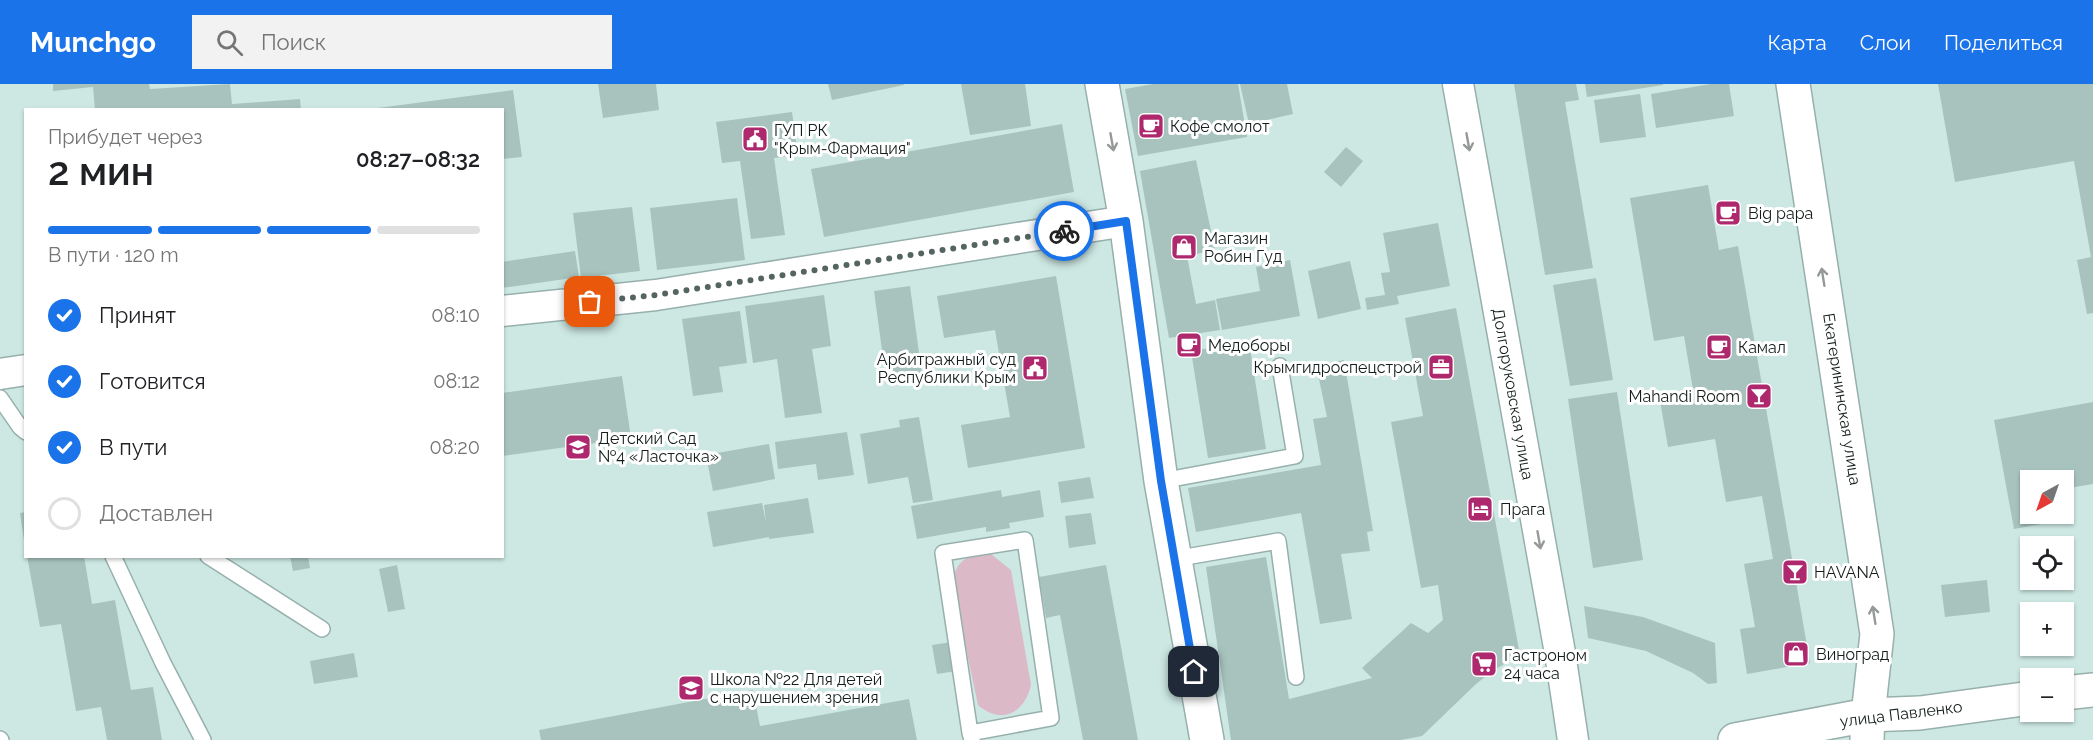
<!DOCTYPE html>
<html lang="ru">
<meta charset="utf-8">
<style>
:root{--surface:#fff;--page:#f2f2f2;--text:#202124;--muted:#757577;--line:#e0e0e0;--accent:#1a73e8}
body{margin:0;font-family:Raleway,sans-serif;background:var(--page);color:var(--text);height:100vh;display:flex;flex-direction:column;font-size:22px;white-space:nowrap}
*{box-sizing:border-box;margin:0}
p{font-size:20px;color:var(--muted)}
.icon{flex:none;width:33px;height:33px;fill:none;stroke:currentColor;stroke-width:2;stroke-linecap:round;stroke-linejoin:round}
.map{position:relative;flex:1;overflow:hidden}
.sheet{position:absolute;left:24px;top:24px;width:480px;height:450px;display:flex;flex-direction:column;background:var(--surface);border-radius:0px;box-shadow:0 2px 4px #0004}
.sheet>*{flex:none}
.needle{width:39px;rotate:220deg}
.controls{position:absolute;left:2020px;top:386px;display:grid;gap:12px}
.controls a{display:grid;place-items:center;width:54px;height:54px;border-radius:0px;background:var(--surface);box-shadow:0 2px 4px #0004;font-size:30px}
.pin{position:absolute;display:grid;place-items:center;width:51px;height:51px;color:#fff;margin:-26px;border-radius:12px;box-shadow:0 3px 9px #0006}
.courier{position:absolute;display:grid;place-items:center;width:60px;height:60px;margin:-30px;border:4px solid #1a73e8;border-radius:50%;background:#fff;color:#222;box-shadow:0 2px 8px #0007}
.headline em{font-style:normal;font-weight:600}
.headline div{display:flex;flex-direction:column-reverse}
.headline{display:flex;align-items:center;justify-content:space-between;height:102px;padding:0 24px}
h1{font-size:39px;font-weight:600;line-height:45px}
.bar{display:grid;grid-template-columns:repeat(4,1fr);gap:9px 6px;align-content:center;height:72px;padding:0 24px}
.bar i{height:8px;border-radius:4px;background:var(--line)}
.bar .on{background:var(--accent)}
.bar p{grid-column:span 4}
ol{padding:0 24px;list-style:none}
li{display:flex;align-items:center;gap:18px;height:66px}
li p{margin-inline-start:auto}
li .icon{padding:6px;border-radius:50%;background:var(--accent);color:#fff;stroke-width:4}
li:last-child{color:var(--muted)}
li i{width:33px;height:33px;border:3px solid var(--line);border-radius:50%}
header{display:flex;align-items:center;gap:36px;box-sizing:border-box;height:84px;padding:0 30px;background:var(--accent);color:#fff}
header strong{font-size:28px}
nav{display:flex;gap:33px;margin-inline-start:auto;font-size:21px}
.search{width:420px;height:54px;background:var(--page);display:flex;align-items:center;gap:15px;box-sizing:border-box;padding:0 21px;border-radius:0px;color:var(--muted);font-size:22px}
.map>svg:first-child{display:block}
.green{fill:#dcb9c6}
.building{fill:#a8c3be;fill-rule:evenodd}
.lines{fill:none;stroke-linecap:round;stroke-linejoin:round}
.lane-casing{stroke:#97b0ac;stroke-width:18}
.street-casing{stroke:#97b0ac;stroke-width:33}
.secondary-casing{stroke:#97b0ac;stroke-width:36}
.primary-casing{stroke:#97b0ac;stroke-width:36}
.lane{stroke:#fff;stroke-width:15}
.street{stroke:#fff;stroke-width:30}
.secondary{stroke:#fff;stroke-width:33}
.primary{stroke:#fff;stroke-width:33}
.oneway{stroke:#959998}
.done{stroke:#546461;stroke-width:6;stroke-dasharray:0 10.8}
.route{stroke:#1a73e8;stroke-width:8}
.labels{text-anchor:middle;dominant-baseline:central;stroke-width:6;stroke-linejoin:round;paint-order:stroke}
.poi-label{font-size:16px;fill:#131d1b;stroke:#fff;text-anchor:start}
.street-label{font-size:16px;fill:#131d1b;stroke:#fff}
</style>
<header>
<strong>Munchgo</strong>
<div class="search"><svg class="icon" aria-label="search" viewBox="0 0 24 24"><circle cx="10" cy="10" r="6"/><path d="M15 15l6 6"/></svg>Поиск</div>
<nav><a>Карта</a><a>Слои</a><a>Поделиться</a></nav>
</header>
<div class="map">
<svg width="2093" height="656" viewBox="0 0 2093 656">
<rect width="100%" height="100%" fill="#cde8e3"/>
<path class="green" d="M978,469L991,470L1011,486L1031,601C1024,630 1001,641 978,621L952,498C957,480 960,476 978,469Z"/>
<path class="building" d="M53,0H149L150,5L230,0L232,20L300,15L301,26H95L93,3L53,7Z
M598,0H656L659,26L603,34Z
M828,0H904V1L832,16Z
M961,0H1025L1031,42L970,51Z
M1153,0H1238L1247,53L1138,72L1125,5Z
M1240,0H1287L1293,30L1249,40Z
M1514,0H1576L1579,16L1565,18L1593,184L1545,191Z
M1585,0H1663V1L1587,13Z
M1711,0H1729L1734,32L1656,44L1651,10Z
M1938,0H2093V229L2087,230L2077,176L2091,173L2074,77L1955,98Z
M513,6L522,73L502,75V26H363Z
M1640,10L1646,53L1600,59L1594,16Z
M792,28L798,71L774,74L785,151L751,155L740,77L722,79L716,38Z
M1062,40L1074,108L824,153L811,85Z
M1346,63L1363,77L1341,103L1324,88Z
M1196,76L1215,166L1187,172L1196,220L1215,216L1220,246L1169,254L1140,87Z
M1708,101L1719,166L1738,162L1810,579L1747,590L1740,545L1755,543L1744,480L1773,475L1762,412L1726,418L1715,355L1668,363L1660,317L1694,312L1684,252L1654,257L1630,114Z
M737,114L745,176L657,186L650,124Z
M632,123L640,187L581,194L573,129Z
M1438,139L1450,202L1397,212L1399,220L1367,226L1365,214L1385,211L1381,189L1390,188L1383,149Z
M575,167L579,193L502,204V178Z
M1290,176L1300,232L1222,246L1216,215L1260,207L1256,183Z
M1350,177L1361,225L1318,235L1308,187Z
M1056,192L1085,364L968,384L961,341L1010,333L995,246L944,254L937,212Z
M1596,194L1613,296L1570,302L1553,201Z
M910,202L922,291L886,296L874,207Z
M824,211L831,262L812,265L822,329L785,334L777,275L753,279L745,222Z
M1456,224L1520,571L1494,586L1476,600L1422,652L1401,656H1231L1206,483L1266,473L1289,615L1372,594L1362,584L1411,539L1428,549L1443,536L1438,501L1421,504L1391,338L1423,332L1405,234Z
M740,227L747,279L719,283L723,308L693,312L682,235Z
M1249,258L1266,365L1208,374L1191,267Z
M1344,276L1373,447L1367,448L1370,467L1341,470L1352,535L1320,540L1301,429L1196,448L1188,404L1321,381L1313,335L1327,333L1316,281Z
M622,292L631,354L502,372V309Z
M1617,308L1643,476L1593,484L1568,315Z
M2093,318V400L2069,404L2074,434L2014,445L1994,336ZM2031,396H2064V429H2031Z
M919,333L933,416L913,419L908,393L868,400L860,350L900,343L899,336Z
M847,348L854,391L818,396L816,380L778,385L775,358Z
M769,360L775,395L713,407L706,371Z
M1090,393L1094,414L1061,419L1058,398Z
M1001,406L1002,413L1040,406L1044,433L1009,439L1010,444L986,448V443L917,455L911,422Z
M808,414L814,449L769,455V453L713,463L707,428L762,419L766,438L764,421Z
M26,428V456H24L20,429Z
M1091,429L1096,460L1069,464L1065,432Z
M27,472H84L92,520L115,516L131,606L153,603L162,656H107L101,623L76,627L61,540L40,543Z
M290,472H308L310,484L293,487Z
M397,481L405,525L388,528L379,485Z
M1106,481L1138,656H1083L1060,531L1046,534L1039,493Z
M1987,496L1990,528L1945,533L1941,501Z
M1584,522L1643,533L1715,559L1717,599L1708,600L1693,589L1646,567L1588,554Z
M952,558L956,587L937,590L932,561Z
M354,569L358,593L314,600L310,577Z
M753,606L760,642L909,615L917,656H541L539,646Z"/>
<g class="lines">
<defs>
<path id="lane" d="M0,314L20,343L26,348
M1161,397L1295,372L1280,282
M113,472L163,579L203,656
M208,472L322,545
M1174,475L1278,457L1296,593
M970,649L1051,634L1025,456L943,469L970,649L972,656
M0,655L1,656"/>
<path id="street" d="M1458,0L1560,569L1573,656
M502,227L656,211L1126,137
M0,290L26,286"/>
<path id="secondary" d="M2064,609L2093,606
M1868,631L1920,629L2031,614"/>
<path id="primary" d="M1102,0L1126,137L1161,397L1207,656
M1793,0L1877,550L1868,631L1867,656
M1735,656L1868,631"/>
</defs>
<use href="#lane" class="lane-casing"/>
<use href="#street" class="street-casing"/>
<use href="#secondary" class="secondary-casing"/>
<use href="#primary" class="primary-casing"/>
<use href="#lane" class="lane"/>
<use href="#street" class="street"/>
<use href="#secondary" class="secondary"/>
<use href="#primary" class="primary"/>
</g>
<defs><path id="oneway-shaft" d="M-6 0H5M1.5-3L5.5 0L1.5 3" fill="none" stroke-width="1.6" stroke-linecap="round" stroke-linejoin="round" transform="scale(1.5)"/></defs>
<g class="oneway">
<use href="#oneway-shaft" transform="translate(1112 58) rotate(80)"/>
<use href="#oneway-shaft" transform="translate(1468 58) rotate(80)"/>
<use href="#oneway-shaft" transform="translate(1823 193) rotate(-99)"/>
<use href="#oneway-shaft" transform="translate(1539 456) rotate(80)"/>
<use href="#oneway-shaft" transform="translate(1874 531) rotate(-99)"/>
</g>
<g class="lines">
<path class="done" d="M590,218L656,211L1064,147"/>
<path class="route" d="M1064,147L1126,137L1161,397L1194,588"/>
</g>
<defs>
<symbol id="cafe-square" viewBox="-11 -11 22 22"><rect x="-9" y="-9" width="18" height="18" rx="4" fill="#ae286e" stroke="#fff"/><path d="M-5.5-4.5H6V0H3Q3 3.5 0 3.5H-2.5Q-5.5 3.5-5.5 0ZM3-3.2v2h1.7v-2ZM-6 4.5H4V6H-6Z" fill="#fff"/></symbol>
<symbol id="civic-square" viewBox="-11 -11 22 22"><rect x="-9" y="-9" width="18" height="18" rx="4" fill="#ae286e" stroke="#fff"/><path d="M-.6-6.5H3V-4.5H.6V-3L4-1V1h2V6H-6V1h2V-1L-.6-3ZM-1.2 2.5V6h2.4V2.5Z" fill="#fff"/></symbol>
<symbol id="shop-square" viewBox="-11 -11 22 22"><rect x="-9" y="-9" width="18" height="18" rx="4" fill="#ae286e" stroke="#fff"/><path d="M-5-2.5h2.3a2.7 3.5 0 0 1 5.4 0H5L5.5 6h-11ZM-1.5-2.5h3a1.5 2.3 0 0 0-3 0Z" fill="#fff"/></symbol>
<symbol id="office-square" viewBox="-11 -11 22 22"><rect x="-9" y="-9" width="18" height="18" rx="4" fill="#ae286e" stroke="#fff"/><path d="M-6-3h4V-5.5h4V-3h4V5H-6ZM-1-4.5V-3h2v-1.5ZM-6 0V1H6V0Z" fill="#fff"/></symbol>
<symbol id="bar-square" viewBox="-11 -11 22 22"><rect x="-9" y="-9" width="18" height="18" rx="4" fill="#ae286e" stroke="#fff"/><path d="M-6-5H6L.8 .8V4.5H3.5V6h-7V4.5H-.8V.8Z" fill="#fff"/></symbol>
<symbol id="school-square" viewBox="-11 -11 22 22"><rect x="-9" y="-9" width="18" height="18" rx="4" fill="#ae286e" stroke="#fff"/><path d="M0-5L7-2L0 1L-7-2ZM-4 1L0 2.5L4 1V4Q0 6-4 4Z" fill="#fff"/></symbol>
<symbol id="hotel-square" viewBox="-11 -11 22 22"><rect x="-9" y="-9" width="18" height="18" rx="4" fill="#ae286e" stroke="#fff"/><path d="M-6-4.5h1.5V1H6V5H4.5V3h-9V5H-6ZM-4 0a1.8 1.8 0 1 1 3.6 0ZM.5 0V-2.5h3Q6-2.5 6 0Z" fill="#fff"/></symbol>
<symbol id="supermarket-square" viewBox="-11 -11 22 22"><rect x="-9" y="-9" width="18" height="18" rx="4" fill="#ae286e" stroke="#fff"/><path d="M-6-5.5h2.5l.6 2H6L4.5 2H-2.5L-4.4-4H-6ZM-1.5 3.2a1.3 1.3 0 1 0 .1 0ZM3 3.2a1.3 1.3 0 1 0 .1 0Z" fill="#fff"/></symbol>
</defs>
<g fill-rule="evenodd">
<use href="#cafe-square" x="1136" y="27" width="30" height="30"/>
<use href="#civic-square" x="740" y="40" width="30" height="30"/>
<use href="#cafe-square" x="1713" y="114" width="30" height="30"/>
<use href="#shop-square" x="1169" y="148" width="30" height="30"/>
<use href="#cafe-square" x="1174" y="246" width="30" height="30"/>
<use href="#cafe-square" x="1704" y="248" width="30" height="30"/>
<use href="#office-square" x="1426" y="268" width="30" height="30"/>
<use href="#civic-square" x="1020" y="269" width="30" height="30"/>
<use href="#bar-square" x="1744" y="297" width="30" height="30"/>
<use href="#school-square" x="563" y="348" width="30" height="30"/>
<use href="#hotel-square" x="1465" y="410" width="30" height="30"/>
<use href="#bar-square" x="1780" y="473" width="30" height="30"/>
<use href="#shop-square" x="1781" y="555" width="30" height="30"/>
<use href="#supermarket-square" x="1469" y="565" width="30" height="30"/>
<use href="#school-square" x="676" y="589" width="30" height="30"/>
</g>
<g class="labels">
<g class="poi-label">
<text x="1170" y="42">Кофе смолот</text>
<text x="774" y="46">ГУП РК<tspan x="774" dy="18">"Крым-Фармация"</tspan></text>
<text x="1748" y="129">Big papa</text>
<text x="1204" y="154">Магазин<tspan x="1204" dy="18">Робин Гуд</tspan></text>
<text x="1208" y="261">Медоборы</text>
<text x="1738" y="263">Камал</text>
<text x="1016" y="275" text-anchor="end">Арбитражный суд<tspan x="1016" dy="18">Республики Крым</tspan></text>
<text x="1422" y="283" text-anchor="end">Крымгидроспецстрой</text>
<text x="1740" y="312" text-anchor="end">Mahandi Room</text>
<text x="598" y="354">Детский Сад<tspan x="598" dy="18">№4 «Ласточка»</tspan></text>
<text x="1500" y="425">Прага</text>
<text x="1814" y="488">HAVANA</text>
<text x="1816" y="570">Виноград</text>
<text x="1504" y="571">Гастроном<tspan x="1504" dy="18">24 часа</tspan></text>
<text x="710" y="595">Школа №22 Для детей<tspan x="710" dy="18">с нарушением зрения</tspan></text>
</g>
<g class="street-label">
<text transform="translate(1513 310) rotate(80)">Долгоруковская улица</text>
<text transform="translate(1842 315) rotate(81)">Екатерининская улица</text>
<text transform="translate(1901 630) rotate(-7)">улица Павленко</text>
</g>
</g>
</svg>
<div class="controls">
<a><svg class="needle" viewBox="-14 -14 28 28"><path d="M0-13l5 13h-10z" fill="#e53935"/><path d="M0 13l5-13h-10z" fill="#757577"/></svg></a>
<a><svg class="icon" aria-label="locate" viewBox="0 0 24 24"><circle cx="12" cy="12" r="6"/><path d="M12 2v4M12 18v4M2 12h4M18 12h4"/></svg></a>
<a>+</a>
<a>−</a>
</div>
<div class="pin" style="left:590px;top:218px;background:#ea580c"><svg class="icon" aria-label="bag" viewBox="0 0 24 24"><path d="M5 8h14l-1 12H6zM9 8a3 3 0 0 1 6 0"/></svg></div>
<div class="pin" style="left:1194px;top:588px;background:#1f2937"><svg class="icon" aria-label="home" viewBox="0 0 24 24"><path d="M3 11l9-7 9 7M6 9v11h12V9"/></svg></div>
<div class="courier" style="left:1064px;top:147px"><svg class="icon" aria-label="bike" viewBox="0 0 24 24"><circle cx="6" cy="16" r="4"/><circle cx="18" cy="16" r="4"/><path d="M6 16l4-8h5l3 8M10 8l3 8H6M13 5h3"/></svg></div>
<section class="sheet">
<div class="headline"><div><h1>2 мин</h1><p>Прибудет через</p></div><em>08:27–08:32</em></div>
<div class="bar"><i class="on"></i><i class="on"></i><i class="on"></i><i></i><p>В пути · 120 m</p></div>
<ol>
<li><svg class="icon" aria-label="check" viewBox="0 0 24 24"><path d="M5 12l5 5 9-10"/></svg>Принят<p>08:10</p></li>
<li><svg class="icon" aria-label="check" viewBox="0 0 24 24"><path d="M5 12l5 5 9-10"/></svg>Готовится<p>08:12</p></li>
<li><svg class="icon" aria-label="check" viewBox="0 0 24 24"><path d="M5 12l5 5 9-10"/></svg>В пути<p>08:20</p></li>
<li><i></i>Доставлен</li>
</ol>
</section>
</div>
